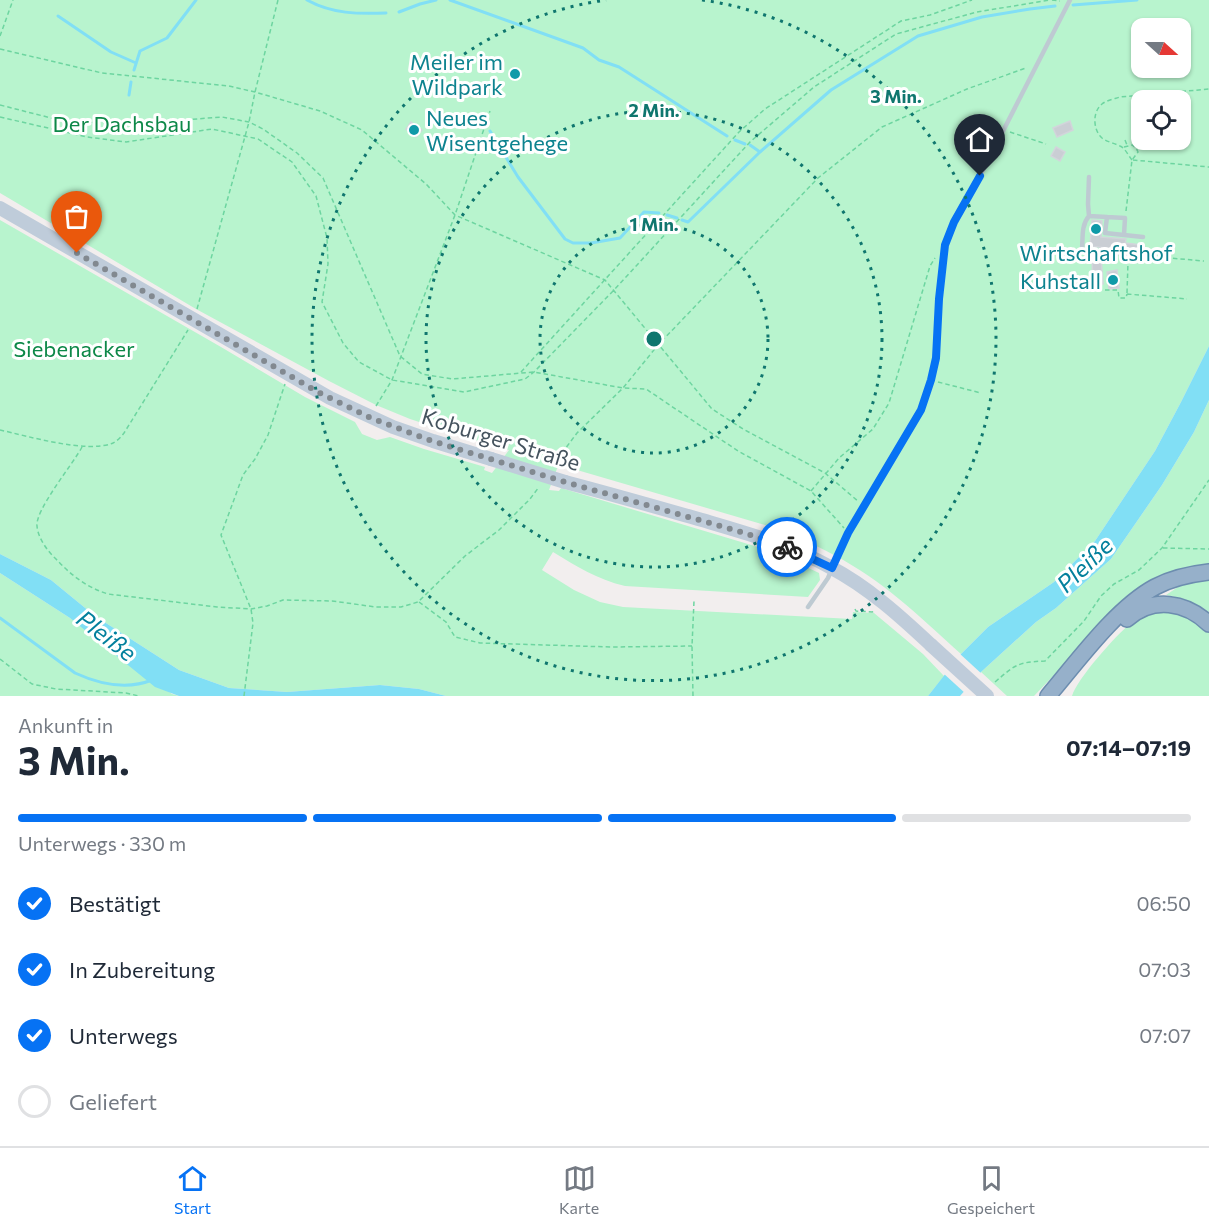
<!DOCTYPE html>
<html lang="de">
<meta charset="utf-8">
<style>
:root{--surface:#fff;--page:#f2f2f3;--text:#1f2937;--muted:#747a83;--line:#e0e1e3;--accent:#0672f4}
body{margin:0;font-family:Commissioner,sans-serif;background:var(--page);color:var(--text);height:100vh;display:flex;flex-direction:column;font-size:22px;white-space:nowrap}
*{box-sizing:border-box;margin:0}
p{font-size:20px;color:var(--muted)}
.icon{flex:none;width:33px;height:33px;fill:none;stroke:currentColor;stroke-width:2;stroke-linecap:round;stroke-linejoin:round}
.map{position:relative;height:696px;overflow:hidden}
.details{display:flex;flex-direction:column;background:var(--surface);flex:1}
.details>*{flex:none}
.needle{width:39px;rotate:111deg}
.tools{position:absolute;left:1131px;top:18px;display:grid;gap:12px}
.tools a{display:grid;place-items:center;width:60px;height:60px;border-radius:12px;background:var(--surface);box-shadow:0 2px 4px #0004;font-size:30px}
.pin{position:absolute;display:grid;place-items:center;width:51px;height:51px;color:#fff;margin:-62px -26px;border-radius:50% 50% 50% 0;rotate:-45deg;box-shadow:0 0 6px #0007}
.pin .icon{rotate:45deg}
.courier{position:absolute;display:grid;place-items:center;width:60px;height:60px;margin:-30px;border:4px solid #0672f4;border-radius:50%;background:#fff;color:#222;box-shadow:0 2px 8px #0007}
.overview em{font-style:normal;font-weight:700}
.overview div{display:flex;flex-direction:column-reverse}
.overview{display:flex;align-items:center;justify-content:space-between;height:102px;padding:0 18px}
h1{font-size:39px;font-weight:700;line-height:45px}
.bar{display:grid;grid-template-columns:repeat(4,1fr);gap:9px 6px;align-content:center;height:72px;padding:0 18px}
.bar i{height:8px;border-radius:4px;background:var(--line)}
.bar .current{background:var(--accent)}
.bar p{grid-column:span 4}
ol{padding:0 18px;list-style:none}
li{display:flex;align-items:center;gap:18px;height:66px}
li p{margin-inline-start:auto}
li .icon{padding:6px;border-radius:50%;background:var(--accent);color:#fff;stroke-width:4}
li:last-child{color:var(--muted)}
li i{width:33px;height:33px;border:3px solid var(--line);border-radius:50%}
.dock{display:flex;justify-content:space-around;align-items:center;height:84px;border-top:2px solid var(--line);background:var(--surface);font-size:16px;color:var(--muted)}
.dock a{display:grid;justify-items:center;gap:3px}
.dock .current{color:var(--accent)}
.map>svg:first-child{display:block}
.green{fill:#b8f4ce;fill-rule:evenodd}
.water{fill:#81dff5}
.pier{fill:#f2eeee}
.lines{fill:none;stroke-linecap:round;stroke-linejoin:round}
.stream{stroke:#81dff5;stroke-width:3}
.building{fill:#caced4;stroke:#d2d5db;stroke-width:1.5}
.trunk-casing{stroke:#6c8daf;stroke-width:18}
.path{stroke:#6dd5a0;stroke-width:1.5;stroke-dasharray:4.5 3;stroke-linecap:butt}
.service{stroke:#becad2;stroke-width:4.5}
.secondary{stroke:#bfccda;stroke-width:14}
.trunk{stroke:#96b0ca;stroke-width:15}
.secondary-bridge{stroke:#bfccda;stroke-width:14}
.done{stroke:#828990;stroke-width:6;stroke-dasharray:0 10.8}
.route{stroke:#0672f4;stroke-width:8}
.ring{fill:none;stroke:#0f766e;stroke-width:3;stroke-dasharray:3 6}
.culture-dot{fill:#0f9aa8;stroke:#fff;stroke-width:2}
.labels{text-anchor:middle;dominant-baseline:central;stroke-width:6;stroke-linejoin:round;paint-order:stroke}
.culture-label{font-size:22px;fill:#0d838f;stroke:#fff;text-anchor:end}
.park-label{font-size:22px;fill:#0d8848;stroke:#fff}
.street-label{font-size:22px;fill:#45535e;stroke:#fff}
.water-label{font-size:24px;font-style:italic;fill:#03809d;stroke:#fff}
.centre{fill:#0f766e;stroke:#fff;stroke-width:3}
.ring-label{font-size:18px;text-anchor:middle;font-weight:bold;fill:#0f766e;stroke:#fff;stroke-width:6;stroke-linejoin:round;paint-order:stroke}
</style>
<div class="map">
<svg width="1209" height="696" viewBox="0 0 1209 696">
<rect width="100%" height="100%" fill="#f2eeee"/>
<path class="green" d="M0,0H1209V346L1181,402L1155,451L1095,541L1054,582L988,627L961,654C941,636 920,616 899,599C859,565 814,542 765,525L577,470L561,458L549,490L559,491L561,488L758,547L781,555L819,573L820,580L808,597L625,586C596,579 578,567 553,552L542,570L574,590L600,602L623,607L852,619L853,612L874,613L923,654L944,676L928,696H446L419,689L380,685L287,692L229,688L179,670L95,616L51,580L0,554V220L221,347L305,397L355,422L362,434L377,440L390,437L424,449L485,467L484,470L492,473L509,450L499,448L410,419L376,405L329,381L196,309L0,193ZM1142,28H1180V68H1142ZM1142,100H1180V140H1142Z
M1209,400V567L1117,609L1034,696H1007L981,672L1036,622L1056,608L1111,559L1162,485L1194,432Z
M0,573L70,618L172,694L179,696H0Z
M1209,577V612C1195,603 1183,598 1166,595L1187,581Z
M1156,610L1189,615L1209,631V696H1072C1077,679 1116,635 1131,623C1138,618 1148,614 1156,610Z"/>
<path class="water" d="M1209,346V400L1194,432L1162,485L1111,559L1056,608L1036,622L981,672L960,696H928L961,654L988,627L1054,582L1095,541L1155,451L1181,402Z
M0,554L51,580L95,616L179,670L229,688L287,692L380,685L419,689L446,696H179L155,687L70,618L0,573Z"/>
<path class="pier" d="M959,653L983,675L966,694L943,673Z"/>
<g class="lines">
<path class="stream" d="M307,0C332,14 358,14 386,13
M450,0L583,48L599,60L619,67L727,136
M1073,5L1137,0
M399,12L420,4L436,0
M58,16L111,52L136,63
M134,70L140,51L167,38L196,0
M129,95L131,82
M490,131L518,177L565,239L573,243H591L620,238L644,212L659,213
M735,140L745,144
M750,145L760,152
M667,215L677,218
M682,220L688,222L760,152L831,90L918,36L982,17L1030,9L1055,6
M0,618L75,673C99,684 127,690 152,680"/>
</g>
<path class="building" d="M1070,121L1073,130L1057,137L1053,128Z
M411,122L422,130L416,137L406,129Z
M1056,147L1065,152L1060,161L1051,156Z
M1092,220L1102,221L1101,237L1126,239L1124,250L1090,246Z
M1125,243L1141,245V251L1124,250Z
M1101,257L1103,284H1093L1092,258Z
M1117,270L1119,288L1109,289L1107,272Z"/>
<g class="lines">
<defs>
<path id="trunk" d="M1127,619C1153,596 1186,602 1209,624
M1048,696C1077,662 1116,608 1155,587C1172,578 1191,574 1209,572"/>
</defs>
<use href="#trunk" class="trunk-casing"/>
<path class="path" d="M1052,0L1060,1
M0,36L13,0
M0,49L102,73L229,86L255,92L320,111L362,130L426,184L455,215L605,280L712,409L743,429L825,473L859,502
M0,105L55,119L119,125L222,117L249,122L263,129L297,153L323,178L400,356L422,374L452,379L534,372L623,388L646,389L738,451L811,491L844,528
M0,117L87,137L126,142L212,129L258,139L292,162L316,196L327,238L328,264L322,302L343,343L359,362L392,380L464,392L525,379L534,372L614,290L750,142L814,87L896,34L977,12L1050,0
M1010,132L1046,144
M1125,140L1127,145
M1124,147L1132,145L1150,146
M1132,160C1128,155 1125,148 1120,146C1114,143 1107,142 1102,138C1093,130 1092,112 1102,104C1107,100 1114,99 1120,97L1209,89
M1133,160L1209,167
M1126,211L1132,160L1138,152L1136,148L1132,145
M1158,257L1204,261
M1105,290H1118L1119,298H1126L1127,294
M1127,293L1128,262
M1127,294L1187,299
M197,309L249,122L255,92L278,0
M521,372L739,132L765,109L901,21L930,15L972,0
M938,382L981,393
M376,406L392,380L455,215L490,111
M0,430C28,436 87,454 113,443C117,441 121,437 124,433L188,330
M82,447C73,464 35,510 37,526C38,539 49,553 58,561C72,576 88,588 108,594L217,607L251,609L267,606L283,600L332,601L376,607H401L418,602L465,556L499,530L530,499L539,487
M553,465L577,433L623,388L658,345L818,178L882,127L967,89L1026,68
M811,491L839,458L873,429L889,403L930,266L935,258
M1163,548L1209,549
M419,602L446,622L455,637L480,643L611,647L692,646
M855,609L856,611L872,612L876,611
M0,659L32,684L56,689L126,693L139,696
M995,682C1015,665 1017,662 1045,661L1084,621L1101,596L1114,584L1139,570L1162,548L1209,480
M244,696L253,623L251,609L221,535L243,475L255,459L268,435L285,384
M693,696L692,646L694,601"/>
<path class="service" d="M1089,216C1081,225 1083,238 1082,250L1149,256
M1089,216L1125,218L1124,235L1143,237
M1089,216L1088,204L1089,177
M1107,217L1105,233L1124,235
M808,607L828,578L848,533L921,409L931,380L936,358L939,299L945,245L954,222L980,176L1070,0"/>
<path class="secondary" d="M0,208L330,398L393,427L433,441L491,459
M565,482C611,494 656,507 702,520C746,533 790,545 830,567C868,587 900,616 931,645"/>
<use href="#trunk" class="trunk"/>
<path class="secondary-bridge" d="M491,459L565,482
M931,645L987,696"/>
</g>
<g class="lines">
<path class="done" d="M77,253L318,392L371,418L432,441L565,482L738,531L787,547"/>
<path class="route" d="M787,547L832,568L848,533L921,410L931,380L936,358L939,299L945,245L954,222L980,176"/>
</g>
<g class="ring">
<circle cx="654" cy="339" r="114"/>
<circle cx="654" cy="339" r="228"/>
<path d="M702 0A342 342 0 1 1 606 0"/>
</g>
<g class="culture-dot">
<circle cx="515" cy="74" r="6"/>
<circle cx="414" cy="130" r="6"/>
<circle cx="1096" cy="229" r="6"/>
<circle cx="1113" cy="280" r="6"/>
</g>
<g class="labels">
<g class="culture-label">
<text x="503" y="61">Meiler im<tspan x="503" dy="25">Wildpark</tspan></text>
<text x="426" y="117" text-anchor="start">Neues<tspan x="426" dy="25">Wisentgehege</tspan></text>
<text x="1096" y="252" text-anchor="middle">Wirtschaftshof</text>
<text x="1101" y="280">Kuhstall</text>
</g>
<g class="park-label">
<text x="122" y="123">Der Dachsbau</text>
<text x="74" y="348">Siebenacker</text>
</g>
<g class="street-label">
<text transform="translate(501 439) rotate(17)">Koburger Straße</text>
</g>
<g class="water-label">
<text transform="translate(1084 564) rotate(-44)">Pleiße</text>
<text transform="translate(107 635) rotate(37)">Pleiße</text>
</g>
</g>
<circle cx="654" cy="339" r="9" class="centre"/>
<g class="ring-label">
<text x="896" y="103">3 Min.</text>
<text x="654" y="117">2 Min.</text>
<text x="654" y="231">1 Min.</text>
</g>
</svg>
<div class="tools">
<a><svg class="needle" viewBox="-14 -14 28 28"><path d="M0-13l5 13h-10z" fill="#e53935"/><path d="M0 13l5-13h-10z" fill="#747a83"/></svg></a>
<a><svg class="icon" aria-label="locate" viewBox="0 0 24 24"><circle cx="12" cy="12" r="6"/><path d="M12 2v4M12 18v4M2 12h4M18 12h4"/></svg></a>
</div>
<div class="pin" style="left:77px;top:253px;background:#ea580c"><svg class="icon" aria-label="bag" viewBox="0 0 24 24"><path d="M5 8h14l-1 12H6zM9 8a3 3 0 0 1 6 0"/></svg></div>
<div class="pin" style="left:980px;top:176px;background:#1f2937"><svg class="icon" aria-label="home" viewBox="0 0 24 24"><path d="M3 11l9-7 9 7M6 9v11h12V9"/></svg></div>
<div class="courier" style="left:787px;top:547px"><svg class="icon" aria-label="bike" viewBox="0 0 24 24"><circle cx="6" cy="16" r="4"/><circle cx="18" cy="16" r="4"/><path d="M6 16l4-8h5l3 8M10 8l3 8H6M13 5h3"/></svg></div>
</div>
<section class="details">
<div class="overview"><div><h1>3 Min.</h1><p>Ankunft in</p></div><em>07:14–07:19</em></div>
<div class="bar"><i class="current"></i><i class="current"></i><i class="current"></i><i></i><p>Unterwegs · 330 m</p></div>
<ol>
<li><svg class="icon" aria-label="check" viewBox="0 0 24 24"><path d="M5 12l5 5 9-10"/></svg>Bestätigt<p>06:50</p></li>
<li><svg class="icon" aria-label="check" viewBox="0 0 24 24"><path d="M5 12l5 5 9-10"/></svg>In Zubereitung<p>07:03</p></li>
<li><svg class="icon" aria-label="check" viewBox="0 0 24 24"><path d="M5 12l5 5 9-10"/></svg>Unterwegs<p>07:07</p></li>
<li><i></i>Geliefert</li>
</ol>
</section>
<nav class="dock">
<a class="current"><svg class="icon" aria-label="home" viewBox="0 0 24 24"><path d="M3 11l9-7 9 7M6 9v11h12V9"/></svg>Start</a>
<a><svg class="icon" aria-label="map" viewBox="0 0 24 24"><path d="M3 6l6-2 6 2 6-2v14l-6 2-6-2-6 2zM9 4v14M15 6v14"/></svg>Karte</a>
<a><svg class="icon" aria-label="saved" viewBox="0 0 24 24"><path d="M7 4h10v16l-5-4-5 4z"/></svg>Gespeichert</a>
</nav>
